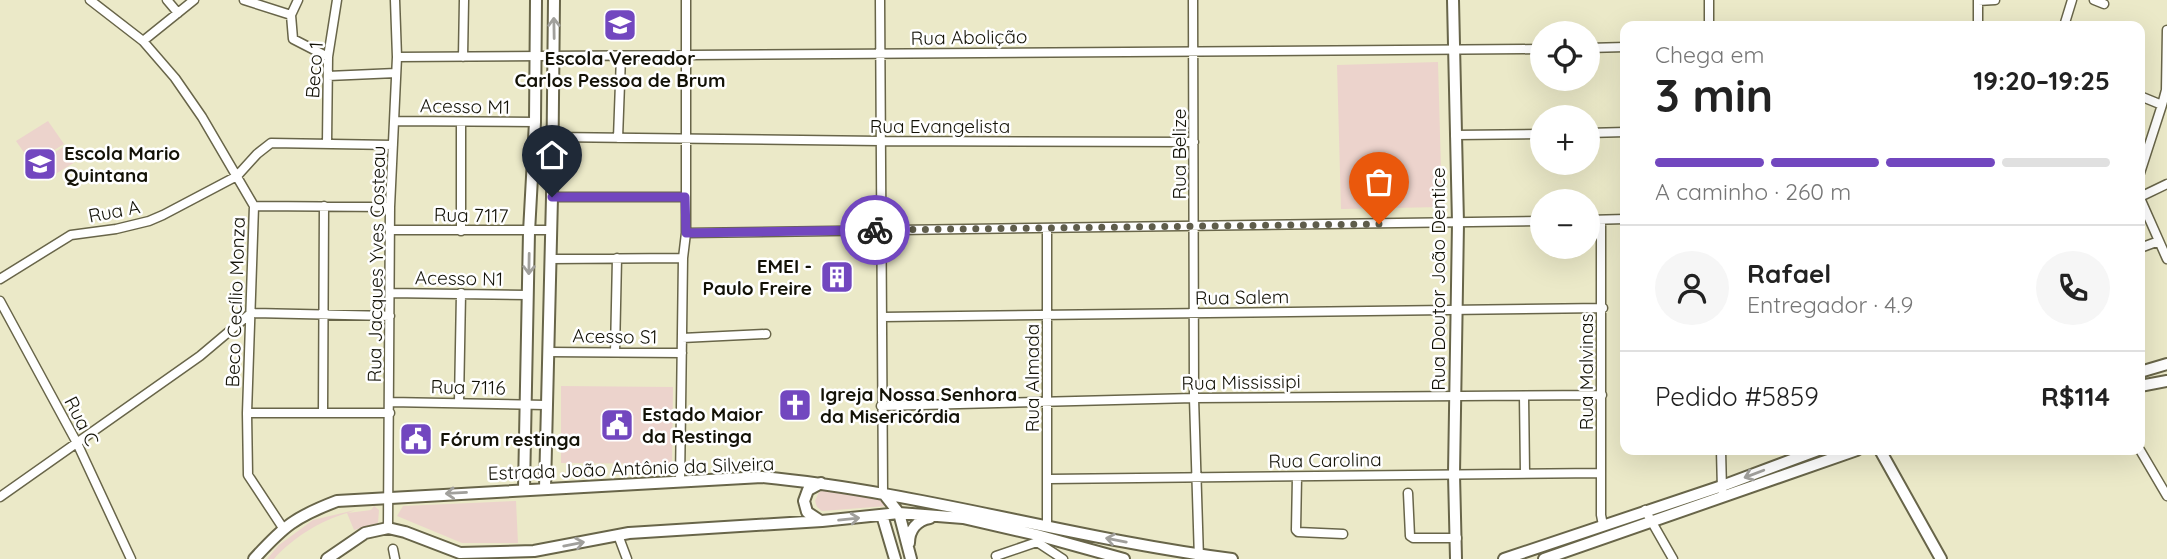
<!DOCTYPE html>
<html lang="pt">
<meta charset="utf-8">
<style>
:root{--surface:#fff;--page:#f6f6f6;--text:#222;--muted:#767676;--line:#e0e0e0;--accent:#7247bf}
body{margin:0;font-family:Quicksand,sans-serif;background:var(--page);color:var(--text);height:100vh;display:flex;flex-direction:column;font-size:26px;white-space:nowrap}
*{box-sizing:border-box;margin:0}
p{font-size:23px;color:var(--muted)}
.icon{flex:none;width:38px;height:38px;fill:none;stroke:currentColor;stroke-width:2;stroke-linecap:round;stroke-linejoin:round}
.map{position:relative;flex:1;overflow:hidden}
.panel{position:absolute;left:1620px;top:21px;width:525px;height:434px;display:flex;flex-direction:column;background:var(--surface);border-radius:14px;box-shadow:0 7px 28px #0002}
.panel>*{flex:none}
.buttons{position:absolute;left:1530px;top:21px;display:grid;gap:14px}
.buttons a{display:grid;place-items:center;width:70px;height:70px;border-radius:50%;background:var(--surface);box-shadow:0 7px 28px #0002;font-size:35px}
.pin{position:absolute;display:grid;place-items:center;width:60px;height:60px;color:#fff;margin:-72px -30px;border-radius:50% 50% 50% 0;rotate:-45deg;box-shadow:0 0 7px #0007}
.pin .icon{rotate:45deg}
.courier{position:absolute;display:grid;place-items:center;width:70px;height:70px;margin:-35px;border:5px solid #7247bf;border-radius:50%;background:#fff;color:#222;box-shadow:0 2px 9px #0007}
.summary em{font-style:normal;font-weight:700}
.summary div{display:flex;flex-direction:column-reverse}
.summary{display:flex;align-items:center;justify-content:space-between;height:119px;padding:0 35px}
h1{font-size:46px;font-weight:700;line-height:52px}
.bar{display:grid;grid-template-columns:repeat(4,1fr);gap:10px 7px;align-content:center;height:84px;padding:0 35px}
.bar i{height:9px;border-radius:5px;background:var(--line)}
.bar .on{background:var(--accent)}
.bar p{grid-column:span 4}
.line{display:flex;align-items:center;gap:18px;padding:0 35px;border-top:2px solid var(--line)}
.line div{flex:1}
.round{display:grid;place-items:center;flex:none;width:74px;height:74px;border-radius:37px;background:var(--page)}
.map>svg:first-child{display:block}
.green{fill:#ecd3cc}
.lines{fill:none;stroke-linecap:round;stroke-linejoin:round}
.street-casing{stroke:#686549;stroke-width:11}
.secondary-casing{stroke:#686549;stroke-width:14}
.street{stroke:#fff;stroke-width:8}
.secondary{stroke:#fff;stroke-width:10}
.oneway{stroke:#a1a09c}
.done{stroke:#5f5d4b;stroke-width:7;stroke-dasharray:0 12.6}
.route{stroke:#7247bf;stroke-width:9}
.labels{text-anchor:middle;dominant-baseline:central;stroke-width:5;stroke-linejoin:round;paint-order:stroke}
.street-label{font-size:19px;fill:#131207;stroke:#fff}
.poi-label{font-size:19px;font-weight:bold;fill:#131207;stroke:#fff;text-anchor:start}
</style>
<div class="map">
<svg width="2167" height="559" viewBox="0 0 2167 559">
<rect width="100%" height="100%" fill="#ebe9c8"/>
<path class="green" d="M1438,62L1442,207L1341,209L1337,65Z
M48,121L64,144L32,164L16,141Z
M65,146L75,162L44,181L35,164Z
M561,386L673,387L672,464L561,463Z
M825,490L880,498L887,506L822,511L817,507L815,501L819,492Z
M516,501L518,543H462L397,516L403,506Z
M374,506L379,510L378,523L354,530L347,513C322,520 292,538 274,559H267L279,545L313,520L355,510L348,513L371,510Z"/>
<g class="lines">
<defs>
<path id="street" d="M90,0L143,41L175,78L202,117L254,206L247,413L248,475L283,528
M167,0L178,13
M244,0L291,15
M298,0L291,15L293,39L328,57
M880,0L883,493
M1193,0L1194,398L1199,559
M1709,0V26
M1978,0V26
M2094,0L2104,4
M1978,1L1995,0
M2064,26L2072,0
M143,41L194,0
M1587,48L1626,47
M397,57L1542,49
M463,57L464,0
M328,76L396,73
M2140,96L2162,105L2140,173
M2162,105L2166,90L2167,30
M394,121L535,122
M461,122V231
M1587,133L1626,132
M1455,135L1542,134
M553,137L880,141L1194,142
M618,138L621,56
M327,143L328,57L337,0
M552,197H685
M2140,197L2167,184
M2140,198L2167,259
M254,206L390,207
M1587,220L1626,219
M1601,220V515L1603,525
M1047,229V526
M390,230H551
M686,233L1542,221
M2140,248L2159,241
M550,259L683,258
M0,279L71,235L116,229L149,221L163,215L237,176L257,154L271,143L393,145
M390,293L528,295
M0,301L77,443L131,559
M882,317L1603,308
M682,338L766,334
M548,352L682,353
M615,352L617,258
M1524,396L1525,473
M390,402L546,405
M459,402L461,293
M881,406L1194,398L1602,395
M247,413H390
M323,413L324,206
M1721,450L1722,490
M2140,450L2167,496
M1297,477L1296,530L1298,532L1343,534
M1049,479L1601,473
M680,482L683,258L686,233V0
M1408,493L1410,536L1413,538H1457
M0,497L200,356L251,313L390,316
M1645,510L1673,559
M388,528L390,207L397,57L395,0
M618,535L627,559
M393,549L395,559
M996,556L1037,542L1063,559"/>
<path id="secondary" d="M1453,0L1458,223L1454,474L1456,559
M2140,372L2167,364
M2140,386L2167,381
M1880,450L1941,559
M545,488L552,197L554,0
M524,489L529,232L535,122L536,0
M883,493L899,513L911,559
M882,515L895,559
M819,520L807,512L804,501L808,490L821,483
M909,543C909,530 917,520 930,518
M254,559C284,526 295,517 337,501L762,477C920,492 1074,539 1232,559
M327,559L365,533L388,528L405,532L460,553L534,551L629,533L822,521L899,513L963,518L1037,535L1124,559
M1504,559L1722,486L1818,450
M1544,559L1857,450"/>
</defs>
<use href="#street" class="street-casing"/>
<use href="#secondary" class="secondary-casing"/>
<use href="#street" class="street"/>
<use href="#secondary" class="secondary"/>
</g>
<defs><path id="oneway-shaft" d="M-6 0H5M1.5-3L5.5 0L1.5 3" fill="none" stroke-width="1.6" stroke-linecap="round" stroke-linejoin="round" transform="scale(1.75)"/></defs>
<g class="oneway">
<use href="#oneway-shaft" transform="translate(554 28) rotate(-91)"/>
<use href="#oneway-shaft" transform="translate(529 264) rotate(91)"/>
<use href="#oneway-shaft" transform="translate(1754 474) rotate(159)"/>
<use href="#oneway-shaft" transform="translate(456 493) rotate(177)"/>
<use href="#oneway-shaft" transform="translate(849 519) rotate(-6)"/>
<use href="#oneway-shaft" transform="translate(1116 540) rotate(-169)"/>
<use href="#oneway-shaft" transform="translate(574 544) rotate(-11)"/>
</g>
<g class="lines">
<path class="done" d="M875,230L1379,224"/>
<path class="route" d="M552,197H685L686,233L875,230"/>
</g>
<defs>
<symbol id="school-square" viewBox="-11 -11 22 22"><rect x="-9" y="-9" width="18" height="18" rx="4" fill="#7247bf" stroke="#fff"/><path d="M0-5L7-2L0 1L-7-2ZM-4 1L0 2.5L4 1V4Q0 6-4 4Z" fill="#fff"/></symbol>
<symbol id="building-square" viewBox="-11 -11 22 22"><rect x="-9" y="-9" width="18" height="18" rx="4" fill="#7247bf" stroke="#fff"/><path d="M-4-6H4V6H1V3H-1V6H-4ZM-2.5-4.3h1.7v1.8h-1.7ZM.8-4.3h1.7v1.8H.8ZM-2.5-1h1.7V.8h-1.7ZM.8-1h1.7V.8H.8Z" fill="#fff"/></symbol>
<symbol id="church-square" viewBox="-11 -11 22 22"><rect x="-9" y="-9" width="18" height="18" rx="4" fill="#7247bf" stroke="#fff"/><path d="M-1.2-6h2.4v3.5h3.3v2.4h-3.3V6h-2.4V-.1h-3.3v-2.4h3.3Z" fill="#fff"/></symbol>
<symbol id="civic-square" viewBox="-11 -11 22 22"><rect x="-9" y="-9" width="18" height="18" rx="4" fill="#7247bf" stroke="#fff"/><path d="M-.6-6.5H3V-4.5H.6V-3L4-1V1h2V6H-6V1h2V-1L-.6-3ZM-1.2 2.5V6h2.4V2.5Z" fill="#fff"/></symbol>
</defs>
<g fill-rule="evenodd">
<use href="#school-square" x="601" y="6" width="38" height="38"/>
<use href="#school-square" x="21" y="145" width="38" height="38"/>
<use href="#building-square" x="818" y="258" width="38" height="38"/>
<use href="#church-square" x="776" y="386" width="38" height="38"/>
<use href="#civic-square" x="598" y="406" width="38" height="38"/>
<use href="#civic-square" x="397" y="420" width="38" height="38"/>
</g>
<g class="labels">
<g class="street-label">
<text transform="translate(969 37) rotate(-1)">Rua Abolição</text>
<text transform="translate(314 70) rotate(-86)">Beco 1</text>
<text transform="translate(465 106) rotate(1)">Acesso M1</text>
<text x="940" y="126">Rua Evangelista</text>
<text transform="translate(1179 154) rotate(-90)">Rua Belize</text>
<text transform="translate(114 211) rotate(-11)">Rua A</text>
<text transform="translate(471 215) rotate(1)">Rua 7117</text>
<text transform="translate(376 264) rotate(-89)">Rua Jacques Yves Costeau</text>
<text transform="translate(459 278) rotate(1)">Acesso N1</text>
<text transform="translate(1438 279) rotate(-90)">Rua Doutor João Dentice</text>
<text transform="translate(1242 297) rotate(-1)">Rua Salem</text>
<text transform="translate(235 302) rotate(-88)">Beco Cecílio Monza</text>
<text transform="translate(615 336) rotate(1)">Acesso S1</text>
<text transform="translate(1586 372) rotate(-90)">Rua Malvinas</text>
<text transform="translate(1032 378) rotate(-90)">Rua Almada</text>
<text transform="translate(1241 382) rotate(-1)">Rua Mississipi</text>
<text transform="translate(468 387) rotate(1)">Rua 7116</text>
<text transform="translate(82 421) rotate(63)">Rua C</text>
<text transform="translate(1325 460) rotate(-1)">Rua Carolina</text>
<text transform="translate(631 468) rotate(-2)">Estrada João Antônio da Silveira</text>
</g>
<g class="poi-label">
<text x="620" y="58" text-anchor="middle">Escola Vereador<tspan x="620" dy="22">Carlos Pessoa de Brum</tspan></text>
<text x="64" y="153">Escola Mario<tspan x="64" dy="22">Quintana</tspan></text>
<text x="812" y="266" text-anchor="end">EMEI -<tspan x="812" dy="22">Paulo Freire</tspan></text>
<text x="820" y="394">Igreja Nossa Senhora<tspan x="820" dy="22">da Misericórdia</tspan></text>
<text x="642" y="414">Estado Maior<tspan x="642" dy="22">da Restinga</tspan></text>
<text x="440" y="439">Fórum restinga</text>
</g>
</g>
</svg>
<div class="buttons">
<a><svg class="icon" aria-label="locate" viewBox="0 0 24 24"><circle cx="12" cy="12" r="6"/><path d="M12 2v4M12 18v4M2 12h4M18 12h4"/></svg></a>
<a>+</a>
<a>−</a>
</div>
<div class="pin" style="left:1379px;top:224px;background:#ea580c"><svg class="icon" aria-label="bag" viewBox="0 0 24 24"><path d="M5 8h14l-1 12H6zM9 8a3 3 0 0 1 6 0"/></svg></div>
<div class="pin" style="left:552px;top:197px;background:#1f2937"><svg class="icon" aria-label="home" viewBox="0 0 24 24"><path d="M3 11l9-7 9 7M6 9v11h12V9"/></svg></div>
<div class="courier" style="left:875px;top:230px"><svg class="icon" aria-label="bike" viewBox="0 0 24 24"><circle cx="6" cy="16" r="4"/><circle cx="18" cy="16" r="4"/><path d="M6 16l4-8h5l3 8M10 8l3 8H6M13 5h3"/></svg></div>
<section class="panel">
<div class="summary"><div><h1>3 min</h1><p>Chega em</p></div><em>19:20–19:25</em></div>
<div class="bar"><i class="on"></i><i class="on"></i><i class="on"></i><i></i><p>A caminho · 260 m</p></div>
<div class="line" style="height:126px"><a class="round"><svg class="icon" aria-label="person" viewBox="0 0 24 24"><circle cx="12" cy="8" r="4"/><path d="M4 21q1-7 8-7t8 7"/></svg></a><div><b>Rafael</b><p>Entregador · 4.9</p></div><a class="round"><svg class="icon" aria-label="phone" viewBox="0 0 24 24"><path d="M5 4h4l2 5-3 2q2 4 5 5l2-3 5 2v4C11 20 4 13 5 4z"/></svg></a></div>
<div class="line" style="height:91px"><div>Pedido #5859</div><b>R$114</b></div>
</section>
</div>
